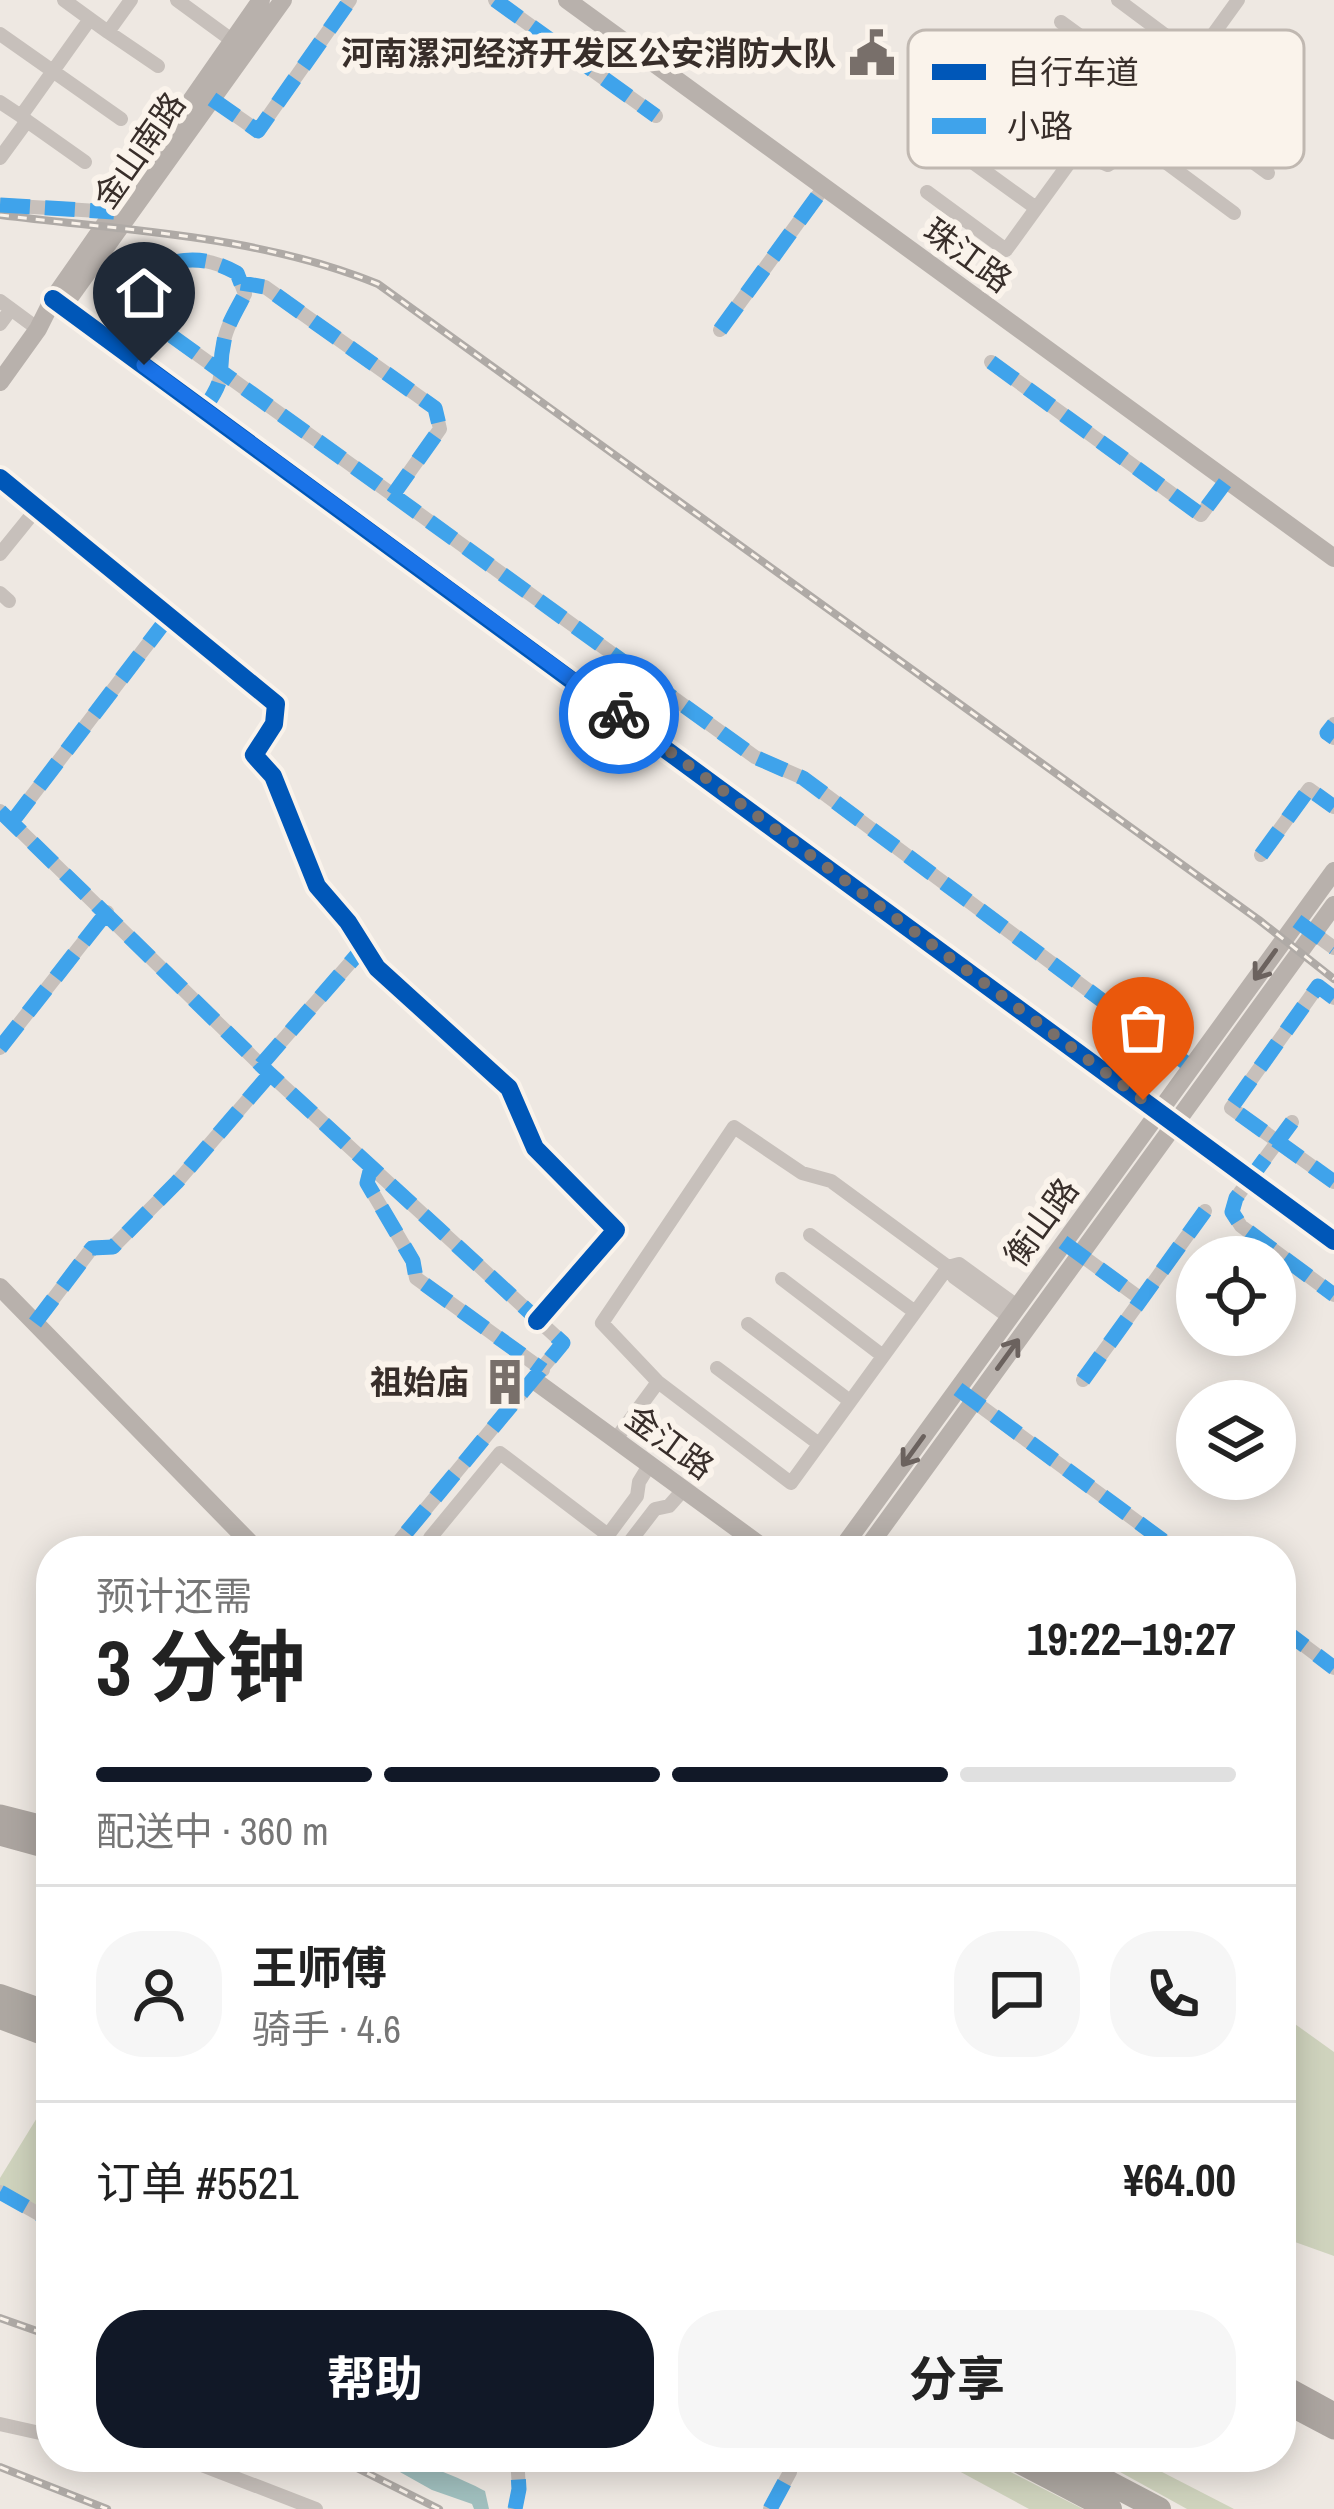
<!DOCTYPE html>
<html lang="zh">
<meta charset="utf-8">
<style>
:root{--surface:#fff;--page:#f6f6f6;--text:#222;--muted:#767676;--line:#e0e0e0;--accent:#111827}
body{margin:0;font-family:"Archivo Narrow","Noto Sans SC",sans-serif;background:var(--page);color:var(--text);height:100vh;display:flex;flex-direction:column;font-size:45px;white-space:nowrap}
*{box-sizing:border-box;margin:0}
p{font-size:39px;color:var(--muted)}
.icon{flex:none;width:66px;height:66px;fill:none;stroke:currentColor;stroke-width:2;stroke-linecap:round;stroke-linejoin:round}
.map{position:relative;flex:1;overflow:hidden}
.details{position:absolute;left:36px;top:1536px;width:1260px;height:936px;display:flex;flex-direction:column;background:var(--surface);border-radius:48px;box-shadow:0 6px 30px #0003}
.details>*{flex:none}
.tools{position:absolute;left:1176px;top:1236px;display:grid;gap:24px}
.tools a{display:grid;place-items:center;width:120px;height:120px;border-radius:50%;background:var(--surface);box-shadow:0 6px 30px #0003;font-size:60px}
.pin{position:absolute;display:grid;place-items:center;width:102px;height:102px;color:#fff;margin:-123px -51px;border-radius:50% 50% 50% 0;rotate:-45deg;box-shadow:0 0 12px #0007}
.pin .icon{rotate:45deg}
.courier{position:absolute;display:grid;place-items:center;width:120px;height:120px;margin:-60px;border:9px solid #1a73e8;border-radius:50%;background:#fff;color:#222;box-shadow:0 3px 15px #0007}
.summary em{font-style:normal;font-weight:700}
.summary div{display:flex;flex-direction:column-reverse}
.summary{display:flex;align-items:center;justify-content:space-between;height:204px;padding:0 60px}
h1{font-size:78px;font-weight:700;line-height:90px}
.bar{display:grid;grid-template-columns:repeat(4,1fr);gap:18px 12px;align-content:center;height:144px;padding:0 60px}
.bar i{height:15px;border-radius:9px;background:var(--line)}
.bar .selected{background:var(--accent)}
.bar p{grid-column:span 4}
.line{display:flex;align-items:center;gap:30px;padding:0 60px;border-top:3px solid var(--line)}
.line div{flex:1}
.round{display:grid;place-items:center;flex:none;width:126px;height:126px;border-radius:48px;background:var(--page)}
.button{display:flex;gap:24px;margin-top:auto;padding:24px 60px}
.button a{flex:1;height:138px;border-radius:48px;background:var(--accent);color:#fff;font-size:48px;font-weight:700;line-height:138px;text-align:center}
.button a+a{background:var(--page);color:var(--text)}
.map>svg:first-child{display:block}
.green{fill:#cfd3bd}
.water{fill:#a0bfbe}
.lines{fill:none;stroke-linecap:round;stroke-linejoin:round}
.street{stroke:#c7c0bb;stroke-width:14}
.secondary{stroke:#b8b1ac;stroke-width:18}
.primary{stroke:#aca5a0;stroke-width:21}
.highway{stroke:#ada7a1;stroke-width:24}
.rail-casing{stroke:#afaaa6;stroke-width:8}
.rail{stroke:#faf3eb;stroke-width:3;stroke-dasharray:9;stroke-linecap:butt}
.quiet{stroke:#3fa3eb;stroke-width:15;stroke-dasharray:30 15;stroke-linecap:butt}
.cycleway-casing{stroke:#faf3eb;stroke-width:26}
.cycleway{stroke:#0057b8;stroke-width:18}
.oneway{stroke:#6b625e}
.done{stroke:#786f6a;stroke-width:12;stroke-dasharray:0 21.6}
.route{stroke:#1a73e8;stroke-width:15}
.labels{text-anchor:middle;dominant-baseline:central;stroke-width:12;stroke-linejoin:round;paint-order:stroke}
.poi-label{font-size:33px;font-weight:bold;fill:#382e2a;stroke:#faf3eb;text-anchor:end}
.street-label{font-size:33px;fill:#382e2a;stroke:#faf3eb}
.key{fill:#faf3eb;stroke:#c0b8b1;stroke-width:3}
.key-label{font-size:33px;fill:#382e2a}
</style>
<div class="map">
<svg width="1334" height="2509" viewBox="0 0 1334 2509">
<rect width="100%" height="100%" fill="#eee8e2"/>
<path class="green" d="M1281,2014L1334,2052V2256L1281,2237Z
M51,2095V2219L0,2188V2178Z
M933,2457H981L1083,2509H1029Z
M1093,2457H1133L1234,2509H1187Z"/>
<path class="water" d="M388,2457C411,2457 463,2479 485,2491L489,2509H474L472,2504L432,2490L391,2467Z"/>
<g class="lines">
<path class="street" d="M64,0L90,19
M177,0L233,41
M495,0L656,116
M1118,0L1298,134
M1061,22L1268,173
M108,32L158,66
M0,34L121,119
M1033,64L1234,213
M212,99L258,131L350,0
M0,102L21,116
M991,106L1068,164
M27,121L85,162
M957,151L1036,208
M0,158L27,121L21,116L90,19L108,32L131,0
M927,192L1006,250L1075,155L1079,152L1108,165L1129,151L1238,0
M0,205L114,212
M0,301L38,329
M0,324L11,309
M720,330L824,187
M991,362L1201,515L1227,480
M204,409C229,373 216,378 224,341C227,325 237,309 245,294L237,273C213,260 195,257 169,263L139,306L144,316L393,495L440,429L435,408L265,287L241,283
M0,478L276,704L274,724L254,755L273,776L317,886L348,922L377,968L509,1088L535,1148L616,1230L537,1321
M393,495L755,757L803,778L1190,1066
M0,554L38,507
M0,593L9,601
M1334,724L1327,733L1334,738
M0,811L270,1074L563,1343L391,1551
M12,822L170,615
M1261,855L1309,789L1334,807
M1297,921L1334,948
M1334,998L1318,986L1231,1108L1334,1182
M0,1048L107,912
M261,1065L363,948
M1175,1122L1334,1241
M1292,1122L1236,1198L1232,1212L1241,1226L1334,1295
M371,1167L367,1183L413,1261L416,1278L543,1370
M810,1235L915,1312
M1063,1242L1141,1299
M948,1267L959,1264L1017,1306
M948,1267L954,1277L1009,1317
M782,1279L883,1356
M35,1323L92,1248L113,1247L177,1182L270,1074
M748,1324L850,1401
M717,1368L819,1444
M1083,1380L1205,1211
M968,1397L1177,1551
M616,1439L658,1382L791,1483L948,1267L831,1181L802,1173L734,1127L602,1323L658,1382
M448,1551L430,1538L500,1453L608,1535L637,1496L639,1482L650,1464
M629,1551L625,1548L655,1509L669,1506L684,1489
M1281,1628L1334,1668
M0,2192L51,2221
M0,2424L40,2433L51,2425
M181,2457L316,2509
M515,2509L519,2489L517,2457
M770,2509L790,2472L791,2457"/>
<path class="secondary" d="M567,0L1334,558
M53,299L1175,1122
M67,301L283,0
M0,382L38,329L53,299L261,0
M0,1287L258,1551
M535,1381L768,1551
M840,1551L1334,871
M865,1551L1334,905"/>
<path class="primary" d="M0,1815L51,1828
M0,1835L51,1849
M1281,2384L1334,2413
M1281,2401L1334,2429"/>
<path class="highway" d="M0,1996L51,2014
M0,2017L51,2036
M1011,2457L1110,2509
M1060,2457L1159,2509"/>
<defs>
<path id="rail" d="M0,215C127,231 258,235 378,284L1259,920L1334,979
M0,2318L51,2336
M335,2457L439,2509
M0,2467L107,2509"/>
</defs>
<use href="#rail" class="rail-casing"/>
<use href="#rail" class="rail"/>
<path class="quiet" d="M495,0L656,116
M212,99L258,131L350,0
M0,205L114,212
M720,330L824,187
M991,362L1201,515L1227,480
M204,409C229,373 216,378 224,341C227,325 237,309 245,294L237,273C213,260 195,257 169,263L139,306L144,316L393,495L440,429L435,408L265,287L241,283
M393,495L755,757L803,778L1190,1066
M1334,724L1327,733L1334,738
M0,811L270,1074L563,1343L391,1551
M12,822L170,615
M1261,855L1309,789L1334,807
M1297,921L1334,948
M1334,998L1318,986L1231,1108L1334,1182
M0,1048L107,912
M261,1065L363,948
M1292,1122L1236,1198L1232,1212L1241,1226L1334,1295
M371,1167L367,1183L413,1261L416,1278L543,1370
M1063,1242L1141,1299
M35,1323L92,1248L113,1247L177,1182L270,1074
M1083,1380L1205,1211
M958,1389L1177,1551
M1281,1628L1334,1668
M0,2192L51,2221
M515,2509L519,2489L517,2457
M770,2509L790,2472L791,2457"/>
<defs>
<path id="cycleway" d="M53,299L1334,1241
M0,478L276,704L274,724L254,755L273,776L317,886L348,922L377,968L509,1088L535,1148L616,1230L537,1321"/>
</defs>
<use href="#cycleway" class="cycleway-casing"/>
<use href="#cycleway" class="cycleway"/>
</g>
<defs><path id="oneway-shaft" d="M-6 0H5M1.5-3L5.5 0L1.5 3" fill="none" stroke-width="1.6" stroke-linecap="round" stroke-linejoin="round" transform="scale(3)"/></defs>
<g class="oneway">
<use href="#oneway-shaft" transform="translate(1265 965) rotate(126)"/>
<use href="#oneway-shaft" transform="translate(1008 1354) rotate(-54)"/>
<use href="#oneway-shaft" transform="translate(913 1451) rotate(126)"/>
</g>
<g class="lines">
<path class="done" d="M619,714L1143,1100"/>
<path class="route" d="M144,365L619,714"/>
</g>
<defs>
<symbol id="civic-bare" viewBox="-9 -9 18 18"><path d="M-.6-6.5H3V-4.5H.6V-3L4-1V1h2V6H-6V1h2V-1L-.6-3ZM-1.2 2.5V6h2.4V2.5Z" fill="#786f6a" stroke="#faf3eb" stroke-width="2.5" paint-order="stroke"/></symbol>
<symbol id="building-bare" viewBox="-9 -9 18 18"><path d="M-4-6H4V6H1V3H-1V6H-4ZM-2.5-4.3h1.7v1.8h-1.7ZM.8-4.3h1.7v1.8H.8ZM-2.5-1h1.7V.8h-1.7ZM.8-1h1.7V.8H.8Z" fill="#786f6a" stroke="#faf3eb" stroke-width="2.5" paint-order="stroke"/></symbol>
</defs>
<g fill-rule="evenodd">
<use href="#civic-bare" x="839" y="20" width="66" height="66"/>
<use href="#building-bare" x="472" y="1349" width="66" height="66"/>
</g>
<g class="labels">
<g class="poi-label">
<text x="836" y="53">河南漯河经济开发区公安消防大队</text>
<text x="469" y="1382">祖始庙</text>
</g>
<g class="street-label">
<text transform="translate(139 150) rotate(-55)">金山南路</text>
<text transform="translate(968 255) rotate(36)">珠江路</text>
<text transform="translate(1041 1222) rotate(-54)">衡山路</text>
<text transform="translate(670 1442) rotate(36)">金江路</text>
</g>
</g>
<rect x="908" y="30" width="396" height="138" rx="18" class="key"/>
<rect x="932" y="64" width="54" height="16" fill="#0057b8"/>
<rect x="932" y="118" width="54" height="16" fill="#3fa3eb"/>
<g class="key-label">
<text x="1007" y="84">自行车道</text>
<text x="1007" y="138">小路</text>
</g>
</svg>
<div class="tools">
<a><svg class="icon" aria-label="locate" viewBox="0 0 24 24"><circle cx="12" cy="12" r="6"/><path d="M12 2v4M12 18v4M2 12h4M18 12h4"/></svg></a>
<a><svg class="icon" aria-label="layers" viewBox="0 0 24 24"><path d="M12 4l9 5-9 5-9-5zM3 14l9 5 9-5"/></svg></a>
</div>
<div class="pin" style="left:1143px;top:1100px;background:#ea580c"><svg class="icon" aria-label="bag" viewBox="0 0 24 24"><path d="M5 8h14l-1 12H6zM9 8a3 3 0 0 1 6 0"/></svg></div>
<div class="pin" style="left:144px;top:365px;background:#1f2937"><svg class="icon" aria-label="home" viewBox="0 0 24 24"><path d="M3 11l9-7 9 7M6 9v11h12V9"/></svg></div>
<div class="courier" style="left:619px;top:714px"><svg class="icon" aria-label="bike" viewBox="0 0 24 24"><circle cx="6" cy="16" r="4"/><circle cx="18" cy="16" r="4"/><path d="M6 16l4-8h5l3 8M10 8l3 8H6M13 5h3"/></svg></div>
<section class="details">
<div class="summary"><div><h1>3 分钟</h1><p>预计还需</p></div><em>19:22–19:27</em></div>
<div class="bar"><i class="selected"></i><i class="selected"></i><i class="selected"></i><i></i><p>配送中 · 360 m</p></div>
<div class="line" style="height:216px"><a class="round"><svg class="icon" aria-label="person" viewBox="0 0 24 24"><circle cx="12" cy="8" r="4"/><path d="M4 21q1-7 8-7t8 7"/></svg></a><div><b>王师傅</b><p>骑手 · 4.6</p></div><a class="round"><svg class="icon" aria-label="chat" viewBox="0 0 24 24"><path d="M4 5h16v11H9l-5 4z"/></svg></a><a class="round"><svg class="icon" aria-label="phone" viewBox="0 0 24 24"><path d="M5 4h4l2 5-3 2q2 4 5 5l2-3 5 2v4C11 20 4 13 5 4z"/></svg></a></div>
<div class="line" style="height:156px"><div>订单 #5521</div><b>¥64.00</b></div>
<div class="button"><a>帮助</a><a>分享</a></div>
</section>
</div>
